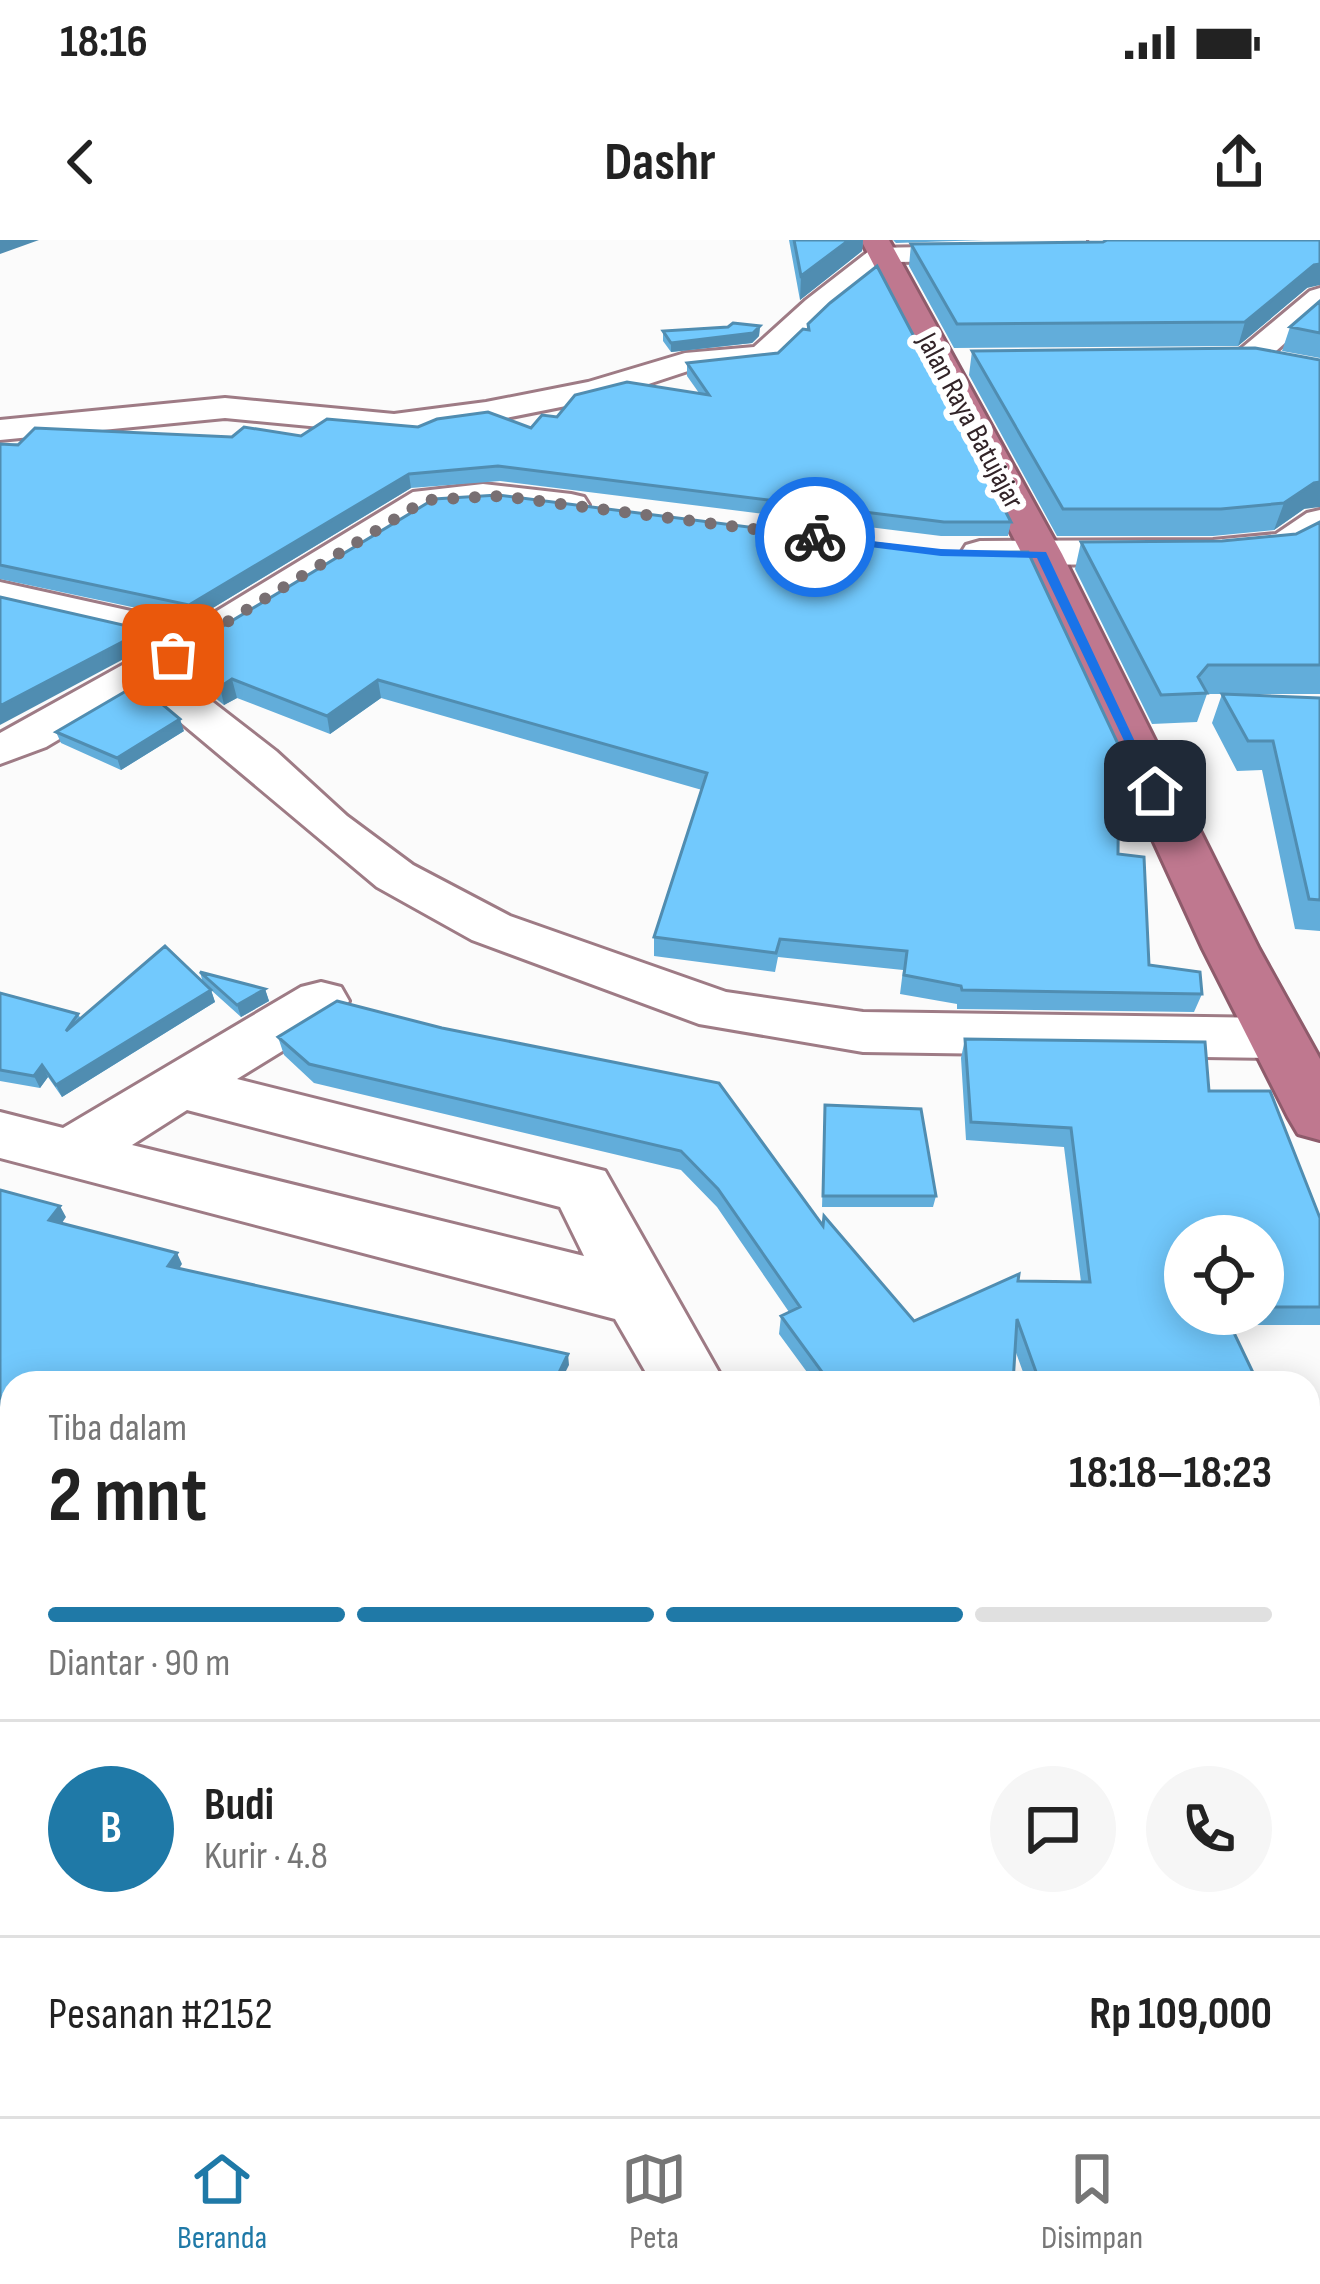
<!DOCTYPE html>
<html lang="id">
<meta charset="utf-8">
<style>
:root{--surface:#fff;--page:#f6f6f6;--text:#222;--muted:#767676;--line:#e0e0e0;--accent:#1f79a7}
body{margin:0;font-family:"Sofia Sans Condensed",sans-serif;background:var(--page);color:var(--text);height:100vh;display:flex;flex-direction:column;font-size:45px;white-space:nowrap}
*{box-sizing:border-box;margin:0}
p{font-size:39px;color:var(--muted)}
.icon{flex:none;width:66px;height:66px;fill:none;stroke:currentColor;stroke-width:2;stroke-linecap:round;stroke-linejoin:round}
.map{position:relative;flex:1;overflow:hidden}
.sheet{position:absolute;left:0px;top:1131px;width:1320px;height:747px;display:flex;flex-direction:column;background:var(--surface);border-radius:36px 36px 0 0;box-shadow:0 6px 30px #0003}
.sheet>*{flex:none}
.buttons{position:absolute;left:1164px;top:975px;display:grid;gap:24px}
.buttons a{display:grid;place-items:center;width:120px;height:120px;border-radius:50%;background:var(--surface);box-shadow:0 6px 30px #0003;font-size:60px}
.pin{position:absolute;display:grid;place-items:center;width:102px;height:102px;color:#fff;margin:-51px;border-radius:24px;box-shadow:0 6px 18px #0006}
.courier{position:absolute;display:grid;place-items:center;width:120px;height:120px;margin:-60px;border:9px solid #1a73e8;border-radius:50%;background:#fff;color:#222;box-shadow:0 3px 15px #0007}
.head em{font-style:normal;font-weight:700}
.head div{display:flex;flex-direction:column-reverse}
.head{display:flex;align-items:center;justify-content:space-between;height:204px;padding:0 48px}
h1{font-size:78px;font-weight:700;line-height:90px}
.bar{display:grid;grid-template-columns:repeat(4,1fr);gap:18px 12px;align-content:center;height:144px;padding:0 48px}
.bar i{height:15px;border-radius:9px;background:var(--line)}
.bar .active{background:var(--accent)}
.bar p{grid-column:span 4}
.line{display:flex;align-items:center;gap:30px;padding:0 48px;border-top:3px solid var(--line)}
.line div{flex:1}
.round{display:grid;place-items:center;flex:none;width:126px;height:126px;border-radius:63px;background:var(--page)}
.status{display:flex;justify-content:space-between;align-items:center;height:84px;padding:0 60px;background:var(--surface);direction:ltr}
.status svg{height:33px;fill:currentColor}
header{display:flex;justify-content:space-between;align-items:center;height:156px;padding:0 48px;background:var(--surface);font-size:54px;font-weight:700}
.menu{display:flex;justify-content:space-around;align-items:center;height:168px;border-top:3px solid var(--line);background:var(--surface);font-size:33px;color:var(--muted)}
.menu a{display:grid;justify-items:center;gap:6px}
.menu .active{color:var(--accent)}
.map>svg:first-child{display:block}
.lines{fill:none;stroke-linecap:round;stroke-linejoin:round}
.street-casing{stroke:#9e7b85;stroke-width:6}
.highway-casing{stroke:#8e5b6b;stroke-width:6}
.street{fill:#fff;fill-rule:evenodd}
.highway{fill:#bf788f;fill-rule:evenodd}
.wall{fill:#62adda;fill-rule:evenodd}
.shaded-wall{fill:#508db1}
.building{fill:#72c9fd;stroke:#508db1;stroke-width:3}
.route{fill:#1a73e8}
.done{stroke:#786f72;stroke-width:12;stroke-dasharray:0 21.6}
.labels{text-anchor:middle;dominant-baseline:central;stroke-width:12;stroke-linejoin:round;paint-order:stroke}
.far-street-label{font-size:30px;fill:#322428;stroke:#fff}
</style>
<div class="status"><b>18:16</b><svg viewBox="0 0 49 12"><path d="M0 12V9h3v3zM5 12V6h3v6zM10 12V3h3v9zM15 12V0h3v12zM26 1h20v11H26zM47 4h2v5h-2z"/></svg></div>
<header><svg class="icon" aria-label="back" viewBox="0 0 24 24"><path d="M15 5l-7 7 7 7"/></svg>Dashr<svg class="icon" aria-label="share" viewBox="0 0 24 24"><path d="M12 15V3M7 8l5-5 5 5M5 13v7h14v-7"/></svg></header>
<div class="map">
<svg width="1320" height="1876" viewBox="0 0 1320 1876">
<rect width="100%" height="100%" fill="#fbfbfb"/>
<g class="lines">
<defs>
<path id="street" d="M1089,0H1115L1121,9L1098,20L890,22L826,72L774,123L688,131L606,158L486,182L394,194L225,178L0,200V180L225,158L394,174L486,162L588,142L685,113L754,107L806,60L873,8L1091,4Z
M1320,48V72L1259,126H1237L1232,119L1237,112L1310,51Z
M483,244L571,254L584,257L589,265L584,273L571,276L483,266L435,270L174,432L276,511L347,576L413,625L510,676L726,752L863,772L1278,778L1298,784L1307,798L1298,812L1278,818L863,812L699,784L472,700L377,647L142,450L46,507L0,524V493L162,403L0,366V342L194,385L413,252Z
M1320,270V299L1286,317L1213,324L980,325L966,321L961,313L966,305L980,301L1213,300L1276,294L1307,273Z
M321,742L341,747L349,761L341,775L237,839L605,931L725,1143H652L615,1079L0,918V872L63,888L301,747ZM187,870L560,967L584,1016L132,905Z
M0,1223L12,1227V1297L0,1293Z
M542,1866H640L638,1876H538Z"/>
<path id="highway" d="M861,0H889L1062,314L1259,709L1320,819V900L1298,894L1288,877L1203,709L1022,314Z"/>
</defs>
<use href="#street" class="street-casing"/>
<use href="#highway" class="highway-casing"/>
<use href="#street" class="street"/>
<use href="#highway" class="highway"/>
</g>
<path class="wall" d="M789,0H863L862,11L800,60Z
M893,0H985L896,3Z
M1103,2L1307,48L1238,106L954,108L909,26L911,4Z
M1320,61V118L1282,111L1290,87Z
M808,84L1011,282L1008,296H941L500,241L411,248L193,380L0,339V204L301,196L418,187L531,188L557,177L699,153L687,136V123L778,113L807,90Z
M760,86L759,96L752,103L671,112L663,101V91Z
M972,111L1304,269L1274,290L1213,296H1057L969,135Z
M434,259L1118,614L1149,725L1202,754L1194,772L957,769V764L900,754L903,730L778,717L775,732L654,716V697L702,550L381,458L330,494L237,458L224,465L182,432L177,414Z
M1320,282V454H1207L1197,482L1152,484L1075,329L1081,302L1222,301L1296,294Z
M1222,454L1320,458V691L1295,689L1262,530L1237,531L1212,483Z
M184,491L121,530L61,503L56,492Z
M200,732L265,749L269,761L241,777L211,750L215,762L62,857L48,837L40,848L0,841V753L78,774L81,779L203,743Z
M442,788L822,984L914,1081L1018,1041L1081,1042L1064,907L966,900L961,818L965,799L1209,851L1320,978V1085H1230L1258,1143H1027L1015,1110L1013,1143H815L779,1094L781,1076L789,1072L717,967L681,930L314,843L284,815L278,797ZM1263,996V1074H1185Z
M825,865L936,956L933,967H822Z
M1308,1248L1320,1273V1289L1312,1298L1308,1299Z
M1308,1492L1320,1494V1782L1308,1779Z
M1043,1866H1138V1876H1074Z"/>
<path class="shaded-wall" d="M0,0H39L0,14Z
M849,0H863L862,11L800,60L801,36Z
M1320,24V45L1307,48L1238,106L1245,82L1314,25Z
M760,86L759,96L752,103L671,112V103Z
M409,234L411,248L193,380L189,365Z
M1320,242V267L1304,269L1274,290L1284,263L1314,243Z
M145,390L150,405L0,485V466Z
M232,439L237,458L224,465L220,447Z
M378,440L381,458L330,494L327,476Z
M180,479L184,491L121,530L117,518Z
M265,749L269,761L241,777L237,765Z
M211,750L215,762L62,857L56,845Z
M42,825L48,837L40,848L34,836Z
M60,966L66,977L56,992L49,980Z
M177,1013L182,1024L174,1037L168,1026Z
M568,1114L569,1125L560,1143H554Z
M12,1300V1322L0,1342V1319Z
M311,1866H318L314,1876H307Z"/>
<path class="building" d="M794,0H849L801,36Z
M1107,0H1320V24L1314,25L1245,82L957,84L911,4L1103,2Z
M877,26L1011,282H944L498,226L409,234L189,365L0,325V204L18,205L35,188L232,197L244,187L301,196L327,179L418,187L437,179L488,172L531,188L542,175L557,177L575,155L627,142L709,155L687,123L778,113L803,89L809,90L808,84L830,63Z
M1320,61V93L1290,87Z
M733,83L760,86L753,93L671,103L663,91L728,87Z
M1255,108L1320,120V242L1314,243L1284,263L1221,269H1063L972,111Z
M498,255L943,312H1028L1119,506L1118,614L1144,617L1149,725L1200,732L1202,754L962,750L961,746L904,735L907,711L780,699L776,713L654,697L707,533L378,440L327,476L232,439L220,447L177,414L434,259Z
M1320,282V425H1208L1198,437L1207,453L1161,455L1081,302L1222,301L1296,294Z
M0,357L145,390L0,466Z
M138,444L180,479L117,518L56,492Z
M1222,454L1320,458V660L1309,659L1273,501H1248Z
M165,706L211,750L56,845L42,825L34,836L0,830V753L78,774L66,791Z
M200,732L265,749L237,765Z
M337,761L442,788L719,843L823,986L824,976L914,1081L1019,1034L1018,1041L1090,1042L1071,888L971,882L965,799L1205,802L1209,851H1270L1320,978V1067H1263V996H1185V1074H1225L1258,1143H1040L1017,1079L1013,1143H830L781,1076L800,1067L718,949L681,911L309,824L278,797Z
M825,865L921,869L936,956H823Z
M0,950L60,966L49,980L177,1013L168,1026L568,1114L554,1143H12V1300L0,1319V1291L3,1292L9,1287V1217L0,1212Z
M1308,1248L1320,1273V1284L1308,1285Z
M0,1402L12,1406V1827L0,1822Z
M1308,1492L1320,1494V1768L1308,1764Z
M212,1866H311L307,1876H208Z
M767,1866H1004L1003,1876H764Z
M1075,1866H1138V1876H1106Z"/>
<path class="route" d="M811,294L941,309L1046,312L1160,555L1148,551L1037,318L941,316L815,300Z"/>
<g class="lines">
<path class="done" d="M173,415L426,260L500,256L815,297"/>
</g>
<g class="labels">
<g class="far-street-label">
<text transform="translate(970 181) rotate(62)">Jalan Raya Batujajar</text>
</g>
</g>
</svg>
<div class="buttons">
<a><svg class="icon" aria-label="locate" viewBox="0 0 24 24"><circle cx="12" cy="12" r="6"/><path d="M12 2v4M12 18v4M2 12h4M18 12h4"/></svg></a>
</div>
<div class="pin" style="left:173px;top:415px;background:#ea580c"><svg class="icon" aria-label="bag" viewBox="0 0 24 24"><path d="M5 8h14l-1 12H6zM9 8a3 3 0 0 1 6 0"/></svg></div>
<div class="pin" style="left:1155px;top:551px;background:#1f2937"><svg class="icon" aria-label="home" viewBox="0 0 24 24"><path d="M3 11l9-7 9 7M6 9v11h12V9"/></svg></div>
<div class="courier" style="left:815px;top:297px"><svg class="icon" aria-label="bike" viewBox="0 0 24 24"><circle cx="6" cy="16" r="4"/><circle cx="18" cy="16" r="4"/><path d="M6 16l4-8h5l3 8M10 8l3 8H6M13 5h3"/></svg></div>
<section class="sheet">
<div class="head"><div><h1>2 mnt</h1><p>Tiba dalam</p></div><em>18:18–18:23</em></div>
<div class="bar"><i class="active"></i><i class="active"></i><i class="active"></i><i></i><p>Diantar · 90 m</p></div>
<div class="line" style="height:216px"><b class="round" style="background:var(--accent);color:#fff">B</b><div><b>Budi</b><p>Kurir · 4.8</p></div><a class="round"><svg class="icon" aria-label="chat" viewBox="0 0 24 24"><path d="M4 5h16v11H9l-5 4z"/></svg></a><a class="round"><svg class="icon" aria-label="phone" viewBox="0 0 24 24"><path d="M5 4h4l2 5-3 2q2 4 5 5l2-3 5 2v4C11 20 4 13 5 4z"/></svg></a></div>
<div class="line" style="height:156px"><div>Pesanan #2152</div><b>Rp 109,000</b></div>
</section>
</div>
<nav class="menu">
<a class="active"><svg class="icon" aria-label="home" viewBox="0 0 24 24"><path d="M3 11l9-7 9 7M6 9v11h12V9"/></svg>Beranda</a>
<a><svg class="icon" aria-label="map" viewBox="0 0 24 24"><path d="M3 6l6-2 6 2 6-2v14l-6 2-6-2-6 2zM9 4v14M15 6v14"/></svg>Peta</a>
<a><svg class="icon" aria-label="saved" viewBox="0 0 24 24"><path d="M7 4h10v16l-5-4-5 4z"/></svg>Disimpan</a>
</nav>
